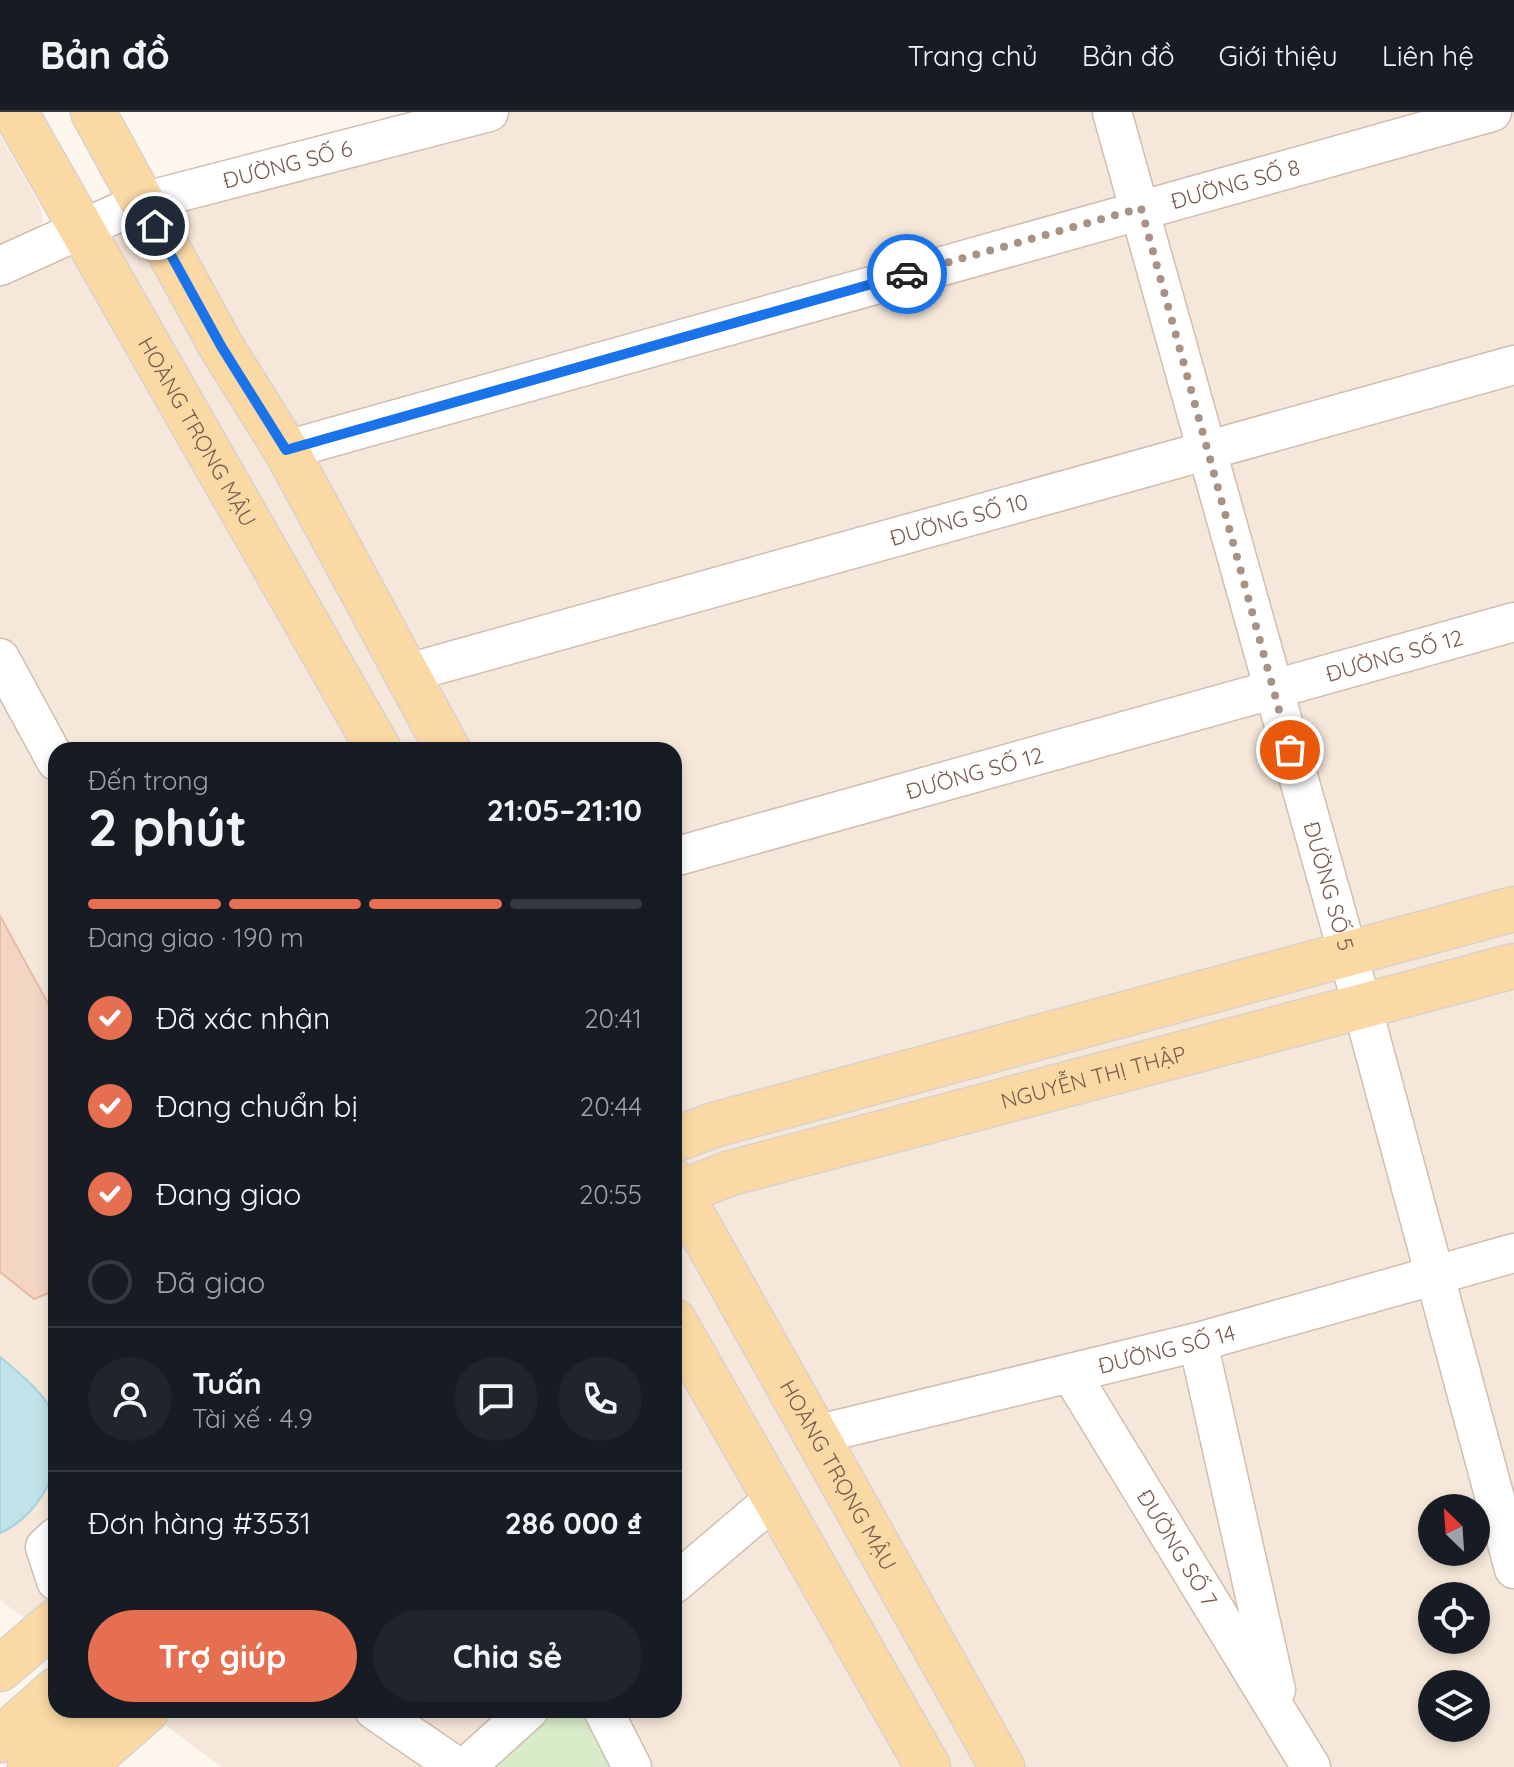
<!DOCTYPE html>
<html lang="vi">
<meta charset="utf-8">
<style>
:root{--surface:#171b24;--page:#20242c;--text:#f1f3f6;--muted:#9ea1a6;--line:#363941;--accent:#e76f51}
body{margin:0;font-family:Quicksand,sans-serif;background:var(--page);color:var(--text);height:100vh;display:flex;flex-direction:column;font-size:30px;white-space:nowrap}
*{box-sizing:border-box;margin:0}
p{font-size:26px;color:var(--muted)}
.icon{flex:none;width:44px;height:44px;fill:none;stroke:currentColor;stroke-width:2;stroke-linecap:round;stroke-linejoin:round}
.map{position:relative;flex:1;overflow:hidden}
.panel{position:absolute;left:48px;top:630px;width:634px;height:976px;display:flex;flex-direction:column;background:var(--surface);border-radius:24px;box-shadow:0 4px 12px #0003}
.panel>*{flex:none}
.needle{width:52px;rotate:335deg}
.fabs{position:absolute;left:1418px;top:1382px;display:grid;gap:16px}
.fabs a{display:grid;place-items:center;width:72px;height:72px;border-radius:50%;background:var(--surface);box-shadow:0 4px 12px #0003;font-size:40px}
.pin{position:absolute;display:grid;place-items:center;width:68px;height:68px;color:#fff;margin:-34px;border:4px solid #fff;border-radius:50%;box-shadow:0 2px 8px #0007}
.courier{position:absolute;display:grid;place-items:center;width:80px;height:80px;margin:-40px;border:6px solid #1a73e8;border-radius:50%;background:#fff;color:#222;box-shadow:0 2px 10px #0007}
.overview em{font-style:normal;font-weight:800}
.overview div{display:flex;flex-direction:column-reverse}
.overview{display:flex;align-items:center;justify-content:space-between;height:136px;padding:0 40px}
h1{font-size:52px;font-weight:800;line-height:60px}
.bar{display:grid;grid-template-columns:repeat(4,1fr);gap:12px 8px;align-content:center;height:96px;padding:0 40px}
.bar i{height:10px;border-radius:6px;background:var(--line)}
.bar .active{background:var(--accent)}
.bar p{grid-column:span 4}
.line{display:flex;align-items:center;gap:20px;padding:0 40px;border-top:2px solid var(--line)}
.line div{flex:1}
.round{display:grid;place-items:center;flex:none;width:84px;height:84px;border-radius:42px;background:var(--page)}
ol{padding:0 40px;list-style:none}
li{display:flex;align-items:center;gap:24px;height:88px}
li p{margin-inline-start:auto}
li .icon{padding:8px;border-radius:50%;background:var(--accent);color:#fff;stroke-width:4}
li:last-child{color:var(--muted)}
li i{width:44px;height:44px;border:4px solid var(--line);border-radius:50%}
.cta{display:flex;gap:16px;margin-top:auto;padding:16px 40px}
.cta a{flex:1;height:92px;border-radius:48px;background:var(--accent);color:#fff;font-size:32px;font-weight:800;line-height:92px;text-align:center}
.cta a+a{background:var(--page);color:var(--text)}
header{display:flex;align-items:center;gap:48px;box-sizing:border-box;height:112px;padding:0 40px;background:var(--surface);border-bottom:2px solid var(--line)}
header strong{font-size:38px}
nav{display:flex;gap:44px;margin-inline-start:auto;font-size:28px}
.map>svg:first-child{display:block}
.residential{fill:#f5e8da;fill-rule:evenodd}
.green{fill:#d8ecc9}
.water{fill:#bfe3e8;stroke:#a5d3da;stroke-width:2}
.building{fill:#f3d5c3;stroke:#e6bba3;stroke-width:2}
.lines{fill:none;stroke-linecap:round;stroke-linejoin:round}
.minor-casing{stroke:#d1beb0;stroke-width:41}
.major-casing{stroke:#dad1cd;stroke-width:47}
.minor{stroke:#fff;stroke-width:38}
.major{stroke:#fbd9a5;stroke-width:44}
.done{stroke:#a89285;stroke-width:8;stroke-dasharray:0 14.4}
.route{stroke:#1a73e8;stroke-width:10}
.labels{text-anchor:middle;dominant-baseline:central;stroke-width:8;stroke-linejoin:round;paint-order:stroke}
.street-label{font-size:22px;fill:#7a5c4d;stroke:#fffaf3}
</style>
<header>
<strong>Bản đồ</strong>
<nav><a>Trang chủ</a><a>Bản đồ</a><a>Giới thiệu</a><a>Liên hệ</a></nav>
</header>
<div class="map">
<svg width="1514" height="1655" viewBox="0 0 1514 1655">
<rect width="100%" height="100%" fill="#fdf6ec"/>
<path class="residential" d="M508,0H1514V1655H221L146,1598H674V638H56V1530L0,1488V169L143,98ZM1432,1396H1476V1440H1432ZM1432,1484H1476V1528H1432ZM1432,1572H1476V1616H1432Z
M0,23L40,94L43,110L25,132L0,142Z"/>
<path class="green" d="M558,1598H589L618,1655H495Z"/>
<path class="water" d="M0,1245C17,1259 37,1275 49,1294C76,1338 43,1403 0,1421Z"/>
<path class="building" d="M0,804L56,906V1178L34,1187L0,1160Z"/>
<g class="lines">
<defs>
<g id="minor">
<path id="s1" d="M1112,0L1348,842L1514,1457"/>
<path id="s2" d="M0,154L142,90L489,0"/>
<path id="s3" d="M286,338L1492,0"/>
<path d="M0,546L56,649"/>
<path id="s4" d="M404,562L1514,253"/>
<path id="s5" d="M674,745L1514,510"/>
<path d="M1198,1230L1276,1578"/>
<path id="s6" d="M1071,1262L1311,1655"/>
<path id="s7" d="M815,1323L1198,1230L1514,1141"/>
<path d="M56,1425L45,1435L56,1469"/>
<path d="M674,1472L774,1387"/>
<path d="M374,1598L457,1655"/>
<path d="M603,1598L632,1655"/>
<path d="M466,1655L529,1598"/>
</g>
<g id="major">
<path id="s8" d="M15,0L379,638"/>
<path d="M93,0L221,234L286,338L448,638"/>
<path d="M674,1028L714,1013L1514,797"/>
<path id="s9" d="M674,1070L1002,1655"/>
<path id="s10" d="M674,1083L731,1061L1514,854"/>
<path d="M674,1209L928,1655"/>
<path d="M0,1557L56,1509"/>
<path d="M0,1628L56,1578"/>
<path d="M30,1655L92,1598"/>
<path d="M82,1655L147,1598"/>
</g>
</defs>
<use href="#minor" class="minor-casing"/>
<use href="#major" class="major-casing"/>
<use href="#minor" class="minor"/>
<use href="#major" class="major"/>
</g>
<g class="lines">
<path class="done" d="M907,162L1141,96L1290,638"/>
<path class="route" d="M155,114L221,234L286,338L907,162"/>
</g>
<g class="labels">
<g class="street-label">
<text stroke="none"><textPath href="#s2" startOffset="306">ĐƯỜNG SỐ 6</textPath></text>
<text stroke="none"><textPath href="#s3" startOffset="986">ĐƯỜNG SỐ 8</textPath></text>
<text stroke="none"><textPath href="#s8" startOffset="368">HOÀNG TRỌNG MẬU</textPath></text>
<text stroke="none"><textPath href="#s4" startOffset="576">ĐƯỜNG SỐ 10</textPath></text>
<text stroke="none"><textPath href="#s5" startOffset="748">ĐƯỜNG SỐ 12</textPath></text>
<text stroke="none"><textPath href="#s5" startOffset="312">ĐƯỜNG SỐ 12</textPath></text>
<text stroke="none"><textPath href="#s1" startOffset="804">ĐƯỜNG SỐ 5</textPath></text>
<text stroke="none"><textPath href="#s10" startOffset="436">NGUYỄN THỊ THẬP</textPath></text>
<text stroke="none"><textPath href="#s7" startOffset="362">ĐƯỜNG SỐ 14</textPath></text>
<text stroke="none"><textPath href="#s9" startOffset="336">HOÀNG TRỌNG MẬU</textPath></text>
<text stroke="none"><textPath href="#s6" startOffset="204">ĐƯỜNG SỐ 7</textPath></text>
</g>
</g>
</svg>
<div class="fabs">
<a><svg class="needle" viewBox="-14 -14 28 28"><path d="M0-13l5 13h-10z" fill="#e53935"/><path d="M0 13l5-13h-10z" fill="#9ea1a6"/></svg></a>
<a><svg class="icon" aria-label="locate" viewBox="0 0 24 24"><circle cx="12" cy="12" r="6"/><path d="M12 2v4M12 18v4M2 12h4M18 12h4"/></svg></a>
<a><svg class="icon" aria-label="layers" viewBox="0 0 24 24"><path d="M12 4l9 5-9 5-9-5zM3 14l9 5 9-5"/></svg></a>
</div>
<div class="pin" style="left:1290px;top:638px;background:#ea580c"><svg class="icon" aria-label="bag" viewBox="0 0 24 24"><path d="M5 8h14l-1 12H6zM9 8a3 3 0 0 1 6 0"/></svg></div>
<div class="pin" style="left:155px;top:114px;background:#1f2937"><svg class="icon" aria-label="home" viewBox="0 0 24 24"><path d="M3 11l9-7 9 7M6 9v11h12V9"/></svg></div>
<div class="courier" style="left:907px;top:162px"><svg class="icon" aria-label="car" viewBox="0 0 24 24"><path d="M5 17H2v-5l4-1 3-4h7l3 4 3 1v5h-3M9 17h6M6 11h13"/><circle cx="7" cy="17" r="2"/><circle cx="17" cy="17" r="2"/></svg></div>
<section class="panel">
<div class="overview"><div><h1>2 phút</h1><p>Đến trong</p></div><em>21:05–21:10</em></div>
<div class="bar"><i class="active"></i><i class="active"></i><i class="active"></i><i></i><p>Đang giao · 190 m</p></div>
<ol>
<li><svg class="icon" aria-label="check" viewBox="0 0 24 24"><path d="M5 12l5 5 9-10"/></svg>Đã xác nhận<p>20:41</p></li>
<li><svg class="icon" aria-label="check" viewBox="0 0 24 24"><path d="M5 12l5 5 9-10"/></svg>Đang chuẩn bị<p>20:44</p></li>
<li><svg class="icon" aria-label="check" viewBox="0 0 24 24"><path d="M5 12l5 5 9-10"/></svg>Đang giao<p>20:55</p></li>
<li><i></i>Đã giao</li>
</ol>
<div class="line" style="height:144px"><a class="round"><svg class="icon" aria-label="person" viewBox="0 0 24 24"><circle cx="12" cy="8" r="4"/><path d="M4 21q1-7 8-7t8 7"/></svg></a><div><b>Tuấn</b><p>Tài xế · 4.9</p></div><a class="round"><svg class="icon" aria-label="chat" viewBox="0 0 24 24"><path d="M4 5h16v11H9l-5 4z"/></svg></a><a class="round"><svg class="icon" aria-label="phone" viewBox="0 0 24 24"><path d="M5 4h4l2 5-3 2q2 4 5 5l2-3 5 2v4C11 20 4 13 5 4z"/></svg></a></div>
<div class="line" style="height:104px"><div>Đơn hàng #3531</div><b>286 000 ₫</b></div>
<div class="cta"><a>Trợ giúp</a><a>Chia sẻ</a></div>
</section>
</div>
